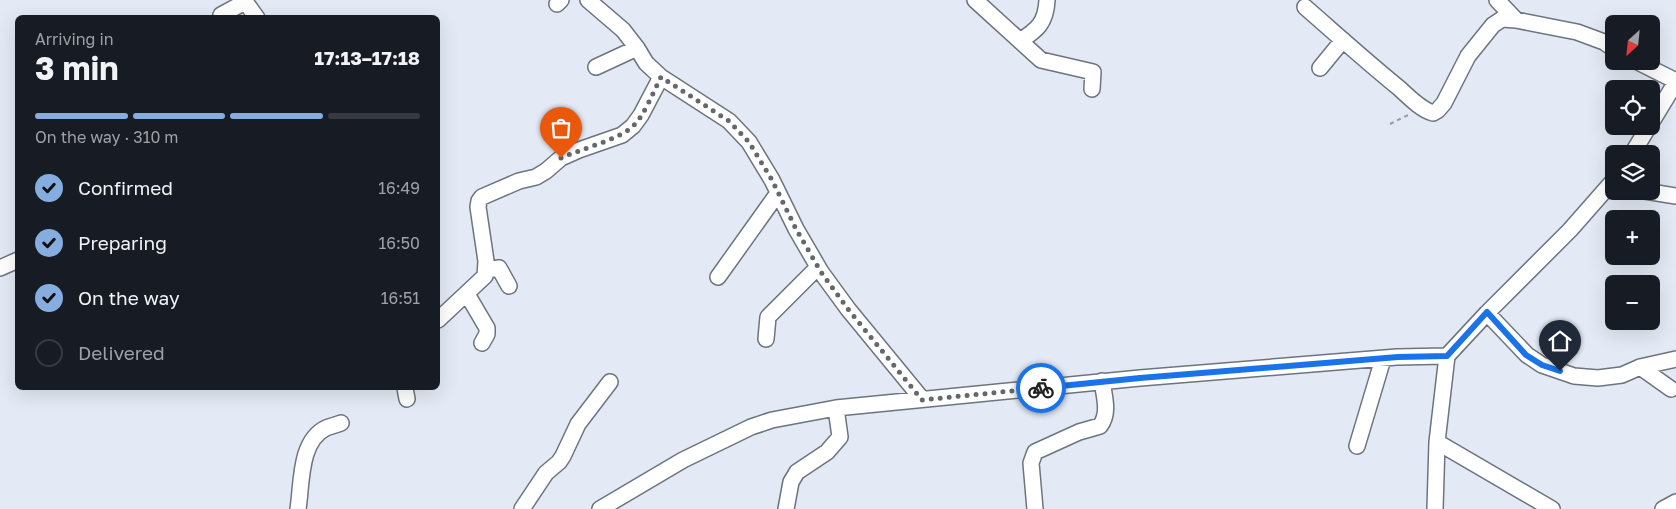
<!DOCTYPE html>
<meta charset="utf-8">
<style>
:root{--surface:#171b24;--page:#242831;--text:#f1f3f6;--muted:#9ea1a6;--line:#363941;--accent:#85addf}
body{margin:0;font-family:"Golos Text",sans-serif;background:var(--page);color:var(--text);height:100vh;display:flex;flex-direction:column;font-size:19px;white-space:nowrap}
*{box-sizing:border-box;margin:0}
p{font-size:16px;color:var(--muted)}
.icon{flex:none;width:28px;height:28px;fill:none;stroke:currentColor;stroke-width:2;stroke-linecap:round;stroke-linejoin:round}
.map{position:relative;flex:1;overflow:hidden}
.side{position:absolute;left:15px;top:15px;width:425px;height:375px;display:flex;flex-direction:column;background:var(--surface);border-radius:8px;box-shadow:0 5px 20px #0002}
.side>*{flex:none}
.needle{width:32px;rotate:207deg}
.controls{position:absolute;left:1605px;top:15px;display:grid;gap:10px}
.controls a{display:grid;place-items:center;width:55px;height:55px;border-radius:8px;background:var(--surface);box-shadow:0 5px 20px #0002;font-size:25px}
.pin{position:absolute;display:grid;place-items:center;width:42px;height:42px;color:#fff;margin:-51px -21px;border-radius:50% 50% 50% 0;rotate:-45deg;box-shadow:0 0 5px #0007}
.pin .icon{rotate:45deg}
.courier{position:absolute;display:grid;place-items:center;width:50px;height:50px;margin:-25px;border:4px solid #1a73e8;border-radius:50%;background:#fff;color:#222;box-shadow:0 1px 6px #0007}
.summary em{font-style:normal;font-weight:700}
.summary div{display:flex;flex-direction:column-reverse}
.summary{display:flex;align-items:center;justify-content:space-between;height:85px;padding:0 20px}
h1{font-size:32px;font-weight:700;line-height:38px}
.bar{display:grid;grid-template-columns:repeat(4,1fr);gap:8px 5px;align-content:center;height:60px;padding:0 20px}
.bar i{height:6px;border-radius:4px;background:var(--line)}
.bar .on{background:var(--accent)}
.bar p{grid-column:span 4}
ol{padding:0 20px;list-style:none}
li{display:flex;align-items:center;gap:15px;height:55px}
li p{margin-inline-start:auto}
li .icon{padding:5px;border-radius:50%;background:var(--accent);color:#111;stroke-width:4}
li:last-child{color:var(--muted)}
li i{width:28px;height:28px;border:2px solid var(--line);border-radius:50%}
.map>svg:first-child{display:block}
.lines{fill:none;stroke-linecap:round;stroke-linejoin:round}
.minor-casing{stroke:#6d747d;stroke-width:18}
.path{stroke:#9397a0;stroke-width:2;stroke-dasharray:4 4;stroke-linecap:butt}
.minor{stroke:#fff;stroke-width:15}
.done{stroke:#64686e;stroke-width:5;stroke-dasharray:0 9}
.route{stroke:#1a73e8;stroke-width:6}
</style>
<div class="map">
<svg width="1676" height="509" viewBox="0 0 1676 509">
<rect width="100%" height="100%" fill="#e3eaf5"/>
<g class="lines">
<defs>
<path id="minor" d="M244,0L257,18
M588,0L623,30L637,48L646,63L661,77L729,121L749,142L772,180L796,229L821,272L848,309L922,399
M975,0L1041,60L1093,72L1092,89
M1497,0L1516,20
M557,4L561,0
M1305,7C1336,34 1367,62 1399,88C1409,97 1420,109 1433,113L1438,110L1444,103L1468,56L1493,25L1502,19L1516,20L1577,32L1604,42L1614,49
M221,15L245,2
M1020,41C1037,30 1046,23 1047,0
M1636,61L1676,81
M596,67L637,48
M1320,68L1343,40
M1651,123L1676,82
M1632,154L1649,126
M1645,191L1676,196
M0,268L18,260
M487,270L499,268L509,286
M718,277L778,193
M467,294L487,328V334L482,343
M1487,313L1527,355L1542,365L1574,376L1598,378L1622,375L1640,367L1676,359
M438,320L485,276L486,261L478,207L479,201L482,197L519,181L536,177L546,171L561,158L579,150L622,135L633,126L641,115L661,77
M766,339L768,317L818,267
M1640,367L1671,389
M405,388L407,399
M1437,442L1552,509
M1357,446L1383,359
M298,509C302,484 299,441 326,428C331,426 336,425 341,423
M522,509L546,473L559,462L563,456L578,424L610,382
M600,509L683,460L751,427L772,420L836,408L1140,378L1397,357L1447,356L1487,313L1570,230L1614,180
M786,509L791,482L797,472L827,452L840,437L836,408
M1035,509L1031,463L1035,452L1079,432L1100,426C1110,413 1104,396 1102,381
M1435,509L1437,442L1447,356
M1663,509L1676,502"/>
</defs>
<use href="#minor" class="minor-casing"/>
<path class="path" d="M1390,124L1408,115"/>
<use href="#minor" class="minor"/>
</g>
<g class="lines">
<path class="done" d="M561,158C581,149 617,140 632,127C644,117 653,92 661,77L729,121L749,142L772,180L796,229L821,272L848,309L922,400L1041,388"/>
<path class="route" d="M1041,388L1140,378L1398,357L1447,356L1487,312L1526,355L1542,365L1560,371"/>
</g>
</svg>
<div class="controls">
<a><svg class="needle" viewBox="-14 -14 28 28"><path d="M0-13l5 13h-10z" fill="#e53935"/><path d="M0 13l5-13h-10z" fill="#9ea1a6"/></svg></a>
<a><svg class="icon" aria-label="locate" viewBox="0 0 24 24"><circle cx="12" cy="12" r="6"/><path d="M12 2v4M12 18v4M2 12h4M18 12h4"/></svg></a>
<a><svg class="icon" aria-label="layers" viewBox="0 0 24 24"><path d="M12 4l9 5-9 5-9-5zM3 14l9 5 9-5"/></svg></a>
<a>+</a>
<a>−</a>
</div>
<div class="pin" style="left:561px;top:158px;background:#ea580c"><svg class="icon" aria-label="bag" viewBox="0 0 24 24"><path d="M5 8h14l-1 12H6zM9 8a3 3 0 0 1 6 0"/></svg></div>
<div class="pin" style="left:1560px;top:371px;background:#1f2937"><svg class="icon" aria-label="home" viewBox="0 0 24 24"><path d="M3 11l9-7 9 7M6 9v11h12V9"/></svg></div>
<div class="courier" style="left:1041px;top:388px"><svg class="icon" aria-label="bike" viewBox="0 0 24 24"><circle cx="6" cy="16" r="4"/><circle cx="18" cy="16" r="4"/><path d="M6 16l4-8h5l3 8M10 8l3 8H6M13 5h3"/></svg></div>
<section class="side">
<div class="summary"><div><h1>3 min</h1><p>Arriving in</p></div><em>17:13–17:18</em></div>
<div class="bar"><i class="on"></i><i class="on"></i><i class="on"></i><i></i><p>On the way · 310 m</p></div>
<ol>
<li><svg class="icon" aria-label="check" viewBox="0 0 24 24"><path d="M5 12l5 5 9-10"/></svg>Confirmed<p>16:49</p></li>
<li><svg class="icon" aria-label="check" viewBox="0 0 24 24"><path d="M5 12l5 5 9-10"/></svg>Preparing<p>16:50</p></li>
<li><svg class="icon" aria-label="check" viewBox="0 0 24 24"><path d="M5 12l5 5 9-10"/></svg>On the way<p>16:51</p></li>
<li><i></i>Delivered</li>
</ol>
</section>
</div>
